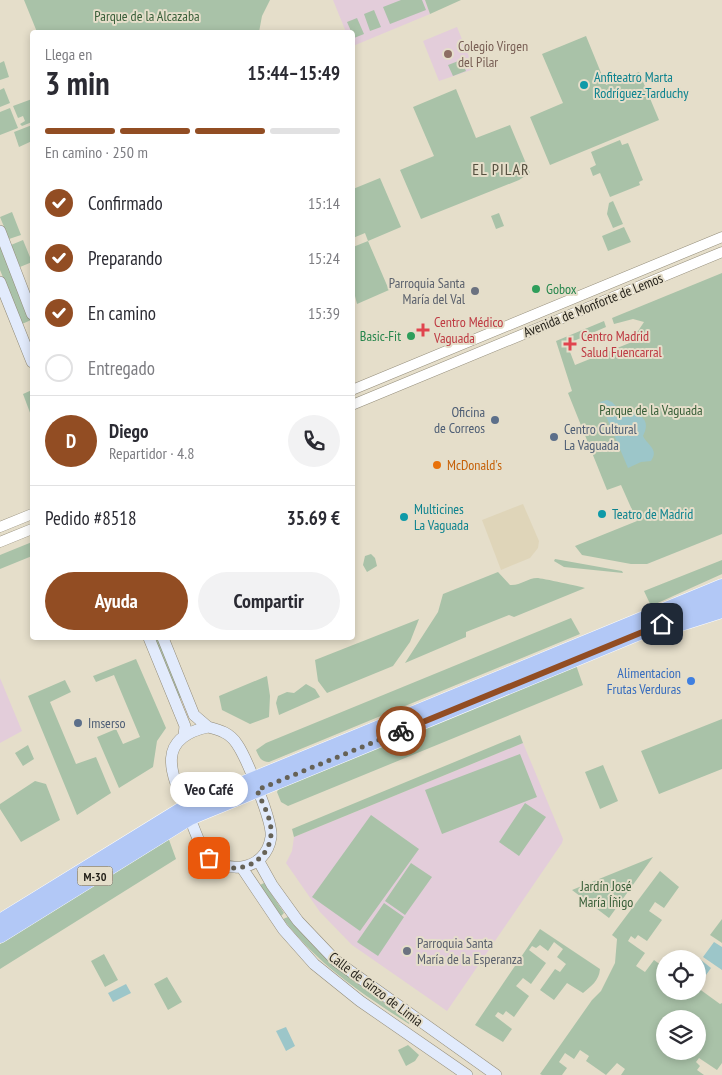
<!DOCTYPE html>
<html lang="es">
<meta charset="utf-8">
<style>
:root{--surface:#fff;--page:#f2f2f3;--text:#2b2b33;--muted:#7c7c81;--line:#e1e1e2;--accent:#924d23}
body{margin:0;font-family:"PT Sans Narrow",sans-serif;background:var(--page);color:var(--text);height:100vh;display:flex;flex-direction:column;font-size:19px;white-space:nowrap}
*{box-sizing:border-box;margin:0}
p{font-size:16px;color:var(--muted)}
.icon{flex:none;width:28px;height:28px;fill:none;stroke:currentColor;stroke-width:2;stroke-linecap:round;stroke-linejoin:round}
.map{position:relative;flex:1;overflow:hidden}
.sheet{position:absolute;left:30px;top:30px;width:325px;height:610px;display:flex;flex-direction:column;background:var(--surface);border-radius:5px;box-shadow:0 2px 8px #0003}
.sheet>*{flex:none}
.controls{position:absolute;left:656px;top:950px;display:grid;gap:10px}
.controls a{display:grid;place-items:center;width:50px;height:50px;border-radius:50%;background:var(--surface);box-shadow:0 2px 8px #0003;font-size:25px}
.pin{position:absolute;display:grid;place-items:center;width:42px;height:42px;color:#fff;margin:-21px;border-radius:10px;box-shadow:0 2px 8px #0006}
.courier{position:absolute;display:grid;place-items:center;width:50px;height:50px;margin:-25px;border:4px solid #924d23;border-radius:50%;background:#fff;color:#222;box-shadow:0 1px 6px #0007}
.bubble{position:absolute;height:35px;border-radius:18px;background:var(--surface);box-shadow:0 2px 8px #0003;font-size:16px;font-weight:700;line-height:35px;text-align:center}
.head em{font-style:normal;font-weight:700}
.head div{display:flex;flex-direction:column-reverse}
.head{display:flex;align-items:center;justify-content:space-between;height:85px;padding:0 15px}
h1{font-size:32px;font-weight:700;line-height:38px}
.bar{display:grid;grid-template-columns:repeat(4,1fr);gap:8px 5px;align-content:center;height:60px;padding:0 15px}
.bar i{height:6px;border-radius:4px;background:var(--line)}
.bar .selected{background:var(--accent)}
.bar p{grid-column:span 4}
.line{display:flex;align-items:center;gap:12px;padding:0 15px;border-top:1px solid var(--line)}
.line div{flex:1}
.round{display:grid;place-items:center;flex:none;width:52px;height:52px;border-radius:26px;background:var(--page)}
ol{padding:0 15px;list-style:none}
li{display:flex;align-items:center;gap:15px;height:55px}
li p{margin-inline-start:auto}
li .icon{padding:5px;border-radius:50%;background:var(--accent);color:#fff;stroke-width:4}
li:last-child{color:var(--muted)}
li i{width:28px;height:28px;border:2px solid var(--line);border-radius:50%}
.primary-button{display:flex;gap:10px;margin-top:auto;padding:10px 15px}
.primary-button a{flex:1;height:58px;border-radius:30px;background:var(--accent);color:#fff;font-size:20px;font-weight:700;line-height:58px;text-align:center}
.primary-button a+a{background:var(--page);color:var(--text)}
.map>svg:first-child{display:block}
.built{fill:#dfd5b9}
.education{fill:#e3cdda}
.green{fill:#a9c2a8;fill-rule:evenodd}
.water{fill:#9cc6c9}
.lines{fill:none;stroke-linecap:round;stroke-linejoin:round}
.tertiary-casing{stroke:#938c79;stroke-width:11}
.secondary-casing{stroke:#938c79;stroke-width:12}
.trunk-casing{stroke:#fff;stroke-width:15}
.tertiary{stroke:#fff;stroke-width:10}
.secondary{stroke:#e2ebfc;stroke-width:11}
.trunk{stroke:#b2c8f6;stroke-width:14}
.done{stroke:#666256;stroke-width:5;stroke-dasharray:0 9}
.route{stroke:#924d23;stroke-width:6}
.education-dot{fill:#8d6e63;stroke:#e5deca;stroke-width:2}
.culture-dot{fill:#0f9aa8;stroke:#e5deca;stroke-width:2}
.leisure-dot{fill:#2e9e5b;stroke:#e5deca;stroke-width:2}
.worship-dot{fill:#6b7280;stroke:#e5deca;stroke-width:2}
.health-dot{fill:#e0444e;stroke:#e5deca;stroke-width:2}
.service-dot{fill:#5c6f8a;stroke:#e5deca;stroke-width:2}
.food-dot{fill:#e8710a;stroke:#e5deca;stroke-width:2}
.shop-dot{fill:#3f7fe0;stroke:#e5deca;stroke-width:2}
.labels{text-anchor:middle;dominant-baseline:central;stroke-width:4;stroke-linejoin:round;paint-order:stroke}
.shield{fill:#e5deca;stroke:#5c584d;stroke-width:1}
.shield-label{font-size:12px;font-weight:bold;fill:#221f18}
.park-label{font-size:14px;fill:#385e38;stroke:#e5deca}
.education-label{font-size:14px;fill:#785e54;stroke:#e5deca;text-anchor:start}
.culture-label{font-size:14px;fill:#0d838f;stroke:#e5deca;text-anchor:start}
.worship-label{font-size:14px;fill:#5b616d;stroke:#e5deca;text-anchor:end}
.leisure-label{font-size:14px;fill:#27864d;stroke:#e5deca;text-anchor:start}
.street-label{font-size:14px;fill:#221f18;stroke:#e5deca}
.health-label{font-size:14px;fill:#be3a42;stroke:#e5deca;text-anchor:start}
.service-label{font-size:14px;fill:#4e5e75;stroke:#e5deca;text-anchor:start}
.food-label{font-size:14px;fill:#c56008;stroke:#e5deca;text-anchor:start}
.shop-label{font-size:14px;fill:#366cbe;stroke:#e5deca;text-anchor:end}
.quarter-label{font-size:16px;letter-spacing:1px;fill:#575140;stroke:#e5deca}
</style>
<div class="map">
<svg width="722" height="1075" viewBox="0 0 722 1075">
<rect width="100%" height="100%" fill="#e5deca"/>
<path class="built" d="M523,504L539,541L538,548L530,558L501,570L482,520Z"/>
<path class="education" d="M333,0H425L430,14L353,46L352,32H346Z
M457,27L474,69L439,81L423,41Z
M0,678L22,731L0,743Z
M523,743L563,839L562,843L447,1011L352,945L320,912L286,863L292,851L294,837Z"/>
<path class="green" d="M24,0H270L262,16L259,32H37Z
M401,0H422L426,10L390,24L383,7Z
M425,0H461L430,14Z
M374,10L381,27L370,31L364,14Z
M357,18L364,34L354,38L347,22Z
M586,36L606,85L639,72L659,120L550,165L530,117L563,103L542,54Z
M461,60L466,71L453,76L448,65Z
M4,61L9,77L0,80V63Z
M4,88L10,103L0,107V90Z
M456,89L476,138L510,125L530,173L519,180L421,219L400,170L434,156L413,107Z
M32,99V122L22,126L20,124L25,121L23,116L18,118L13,106Z
M10,108L18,128L0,135V112Z
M32,125V141L19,147L14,132Z
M620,140L622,145L628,143L643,180L639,182L640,185L610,197L600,173L593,176L590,168L596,165L591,152Z
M380,178L401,227L368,241L389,290L357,304L353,288V247L368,241L365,233L353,238V189Z
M613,201L623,224L613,228L607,214L609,203Z
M12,212L21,235L9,239L0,217Z
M499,213L504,226L496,229L491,216Z
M624,227L631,242L608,251L602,236Z
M23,240L32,262L20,267L11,245Z
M0,243L31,320L22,324L0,270Z
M722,273V534L647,564H631L582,555L575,546L637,521L621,485L607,490L568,393L572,391L556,341L604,321L606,327L567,344L575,365L632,342L630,336L638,331L644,322L633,319L614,324L612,318Z
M32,390V418L23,394Z
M32,542V556L0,569V555Z
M371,554L375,558L377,566L367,572L363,565L365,556Z
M555,559L622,571L623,573L564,567L554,561Z
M722,560V574L651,606L644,591Z
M498,572L510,585C520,586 528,578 537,578C541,578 583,587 585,588L514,617L509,615L466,632V637L405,663L438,612L443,594Z
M571,618L580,634L269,762C261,762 259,757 256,750L266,743Z
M419,619L410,642L393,666L327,693L318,681L315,660Z
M154,638H158L182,697L179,699Z
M136,659L166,728L157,741L153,767L119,788L97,737L116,729L123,744L140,737L114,675L96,682L93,676Z
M576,665L583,685L288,806L281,802L277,792L279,788Z
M267,676L270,696L269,717L250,724L222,710L219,696Z
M65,680L71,692L50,702L76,764L96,757L111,793L77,815L28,696Z
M306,684L315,689L320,697L279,715L276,703L278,696L287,692L294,693Z
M722,719V769L659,794L641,751Z
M520,735L523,743L294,837L292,829Z
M28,745L34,759L23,766L15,753Z
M520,754L537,797L442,834L425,790Z
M603,765L618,801L600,809L585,772Z
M35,781L46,784L60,820L21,842L0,809V804Z
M525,803L546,817L519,856L499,842Z
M371,815L419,849L360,931L312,897Z
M168,837L176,859L0,969V944Z
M653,857L609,918L572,890Z
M411,863L432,877L405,915L385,901Z
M660,871L679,887L664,908L655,902L649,911L662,920L647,941L638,935L635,939L631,936L628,941L645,953L636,966L645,972L654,960L665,968V991H698V988L720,1004L722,1003V1063L717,1070L699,1058L696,1062L700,1066L697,1070L704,1075H621L625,1069L617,1063L606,1075L586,1061L589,1056L580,1050L574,1059L565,1053L559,1062L567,1068L562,1075H542L540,1074L592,1000L601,991L615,963L617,939L612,935ZM665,1019H698V1051H665Z
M264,883L284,913L281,916L260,885Z
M384,903L404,917L378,956L357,942Z
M288,917C325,963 362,988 411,1021L409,1024C358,991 321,967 283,919Z
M722,919V943L710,935Z
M540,929L600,969C599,981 591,986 583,993L567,983L554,1000L540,990L555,969L560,972L566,964L557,957L563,949L554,942L548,951L540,945L536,948L532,946L529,950L546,963L531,984L523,978L516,986L529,996L514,1017L506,1011L503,1015L498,1012L495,1016L512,1029L503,1042L475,1025Z
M104,954L118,980L105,987L91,961Z
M167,977L182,1002L168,1010L154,984Z
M408,1045L419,1055L415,1061L406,1066L398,1050Z"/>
<path class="water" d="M607,400L612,402L623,413C639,411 652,419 643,436C648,446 659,449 651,461L641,462L628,468L600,402Z
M714,942L722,947V970L703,957Z
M701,960L711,968L706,975L698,969Z
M126,984L131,993L113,1002L108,993Z
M286,1027L295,1046L286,1051L276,1031Z"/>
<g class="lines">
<defs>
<path id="tertiary" d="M352,390L722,237
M352,405L722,252
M0,527L32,514
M0,542L32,529"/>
<path id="secondary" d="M0,231L32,314
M0,282L32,362
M149,638L185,726L184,736
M163,638L194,715L208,727
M208,727C220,730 230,733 237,744C246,757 273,822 271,837C266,872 224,876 204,852C197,838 192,823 186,808C170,772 156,738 208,727Z
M258,860L272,885L298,921L336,961L496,1075
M242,868L283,929L314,964L360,1001L467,1075"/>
<path id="trunk" d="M671,627L722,611
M0,921L185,807L722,586
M0,936L190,818L722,599"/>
</defs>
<use href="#tertiary" class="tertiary-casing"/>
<use href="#secondary" class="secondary-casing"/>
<use href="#trunk" class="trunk-casing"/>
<use href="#tertiary" class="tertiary"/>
<use href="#secondary" class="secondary"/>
<use href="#trunk" class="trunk"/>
</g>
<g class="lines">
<path class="done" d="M209,858C214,861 218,864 223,866C247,874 272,856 271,831C271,817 262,803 257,790L401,731"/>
<path class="route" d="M401,731L662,624"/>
</g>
<circle class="education-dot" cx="448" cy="54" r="5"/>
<g class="culture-dot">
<circle cx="584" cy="85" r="5"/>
<circle cx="602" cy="514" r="5"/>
<circle cx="404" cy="517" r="5"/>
</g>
<g class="leisure-dot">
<circle cx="536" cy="289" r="5"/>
<circle cx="411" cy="336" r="5"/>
</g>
<g class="worship-dot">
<circle cx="475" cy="291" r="5"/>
<circle cx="407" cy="951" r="5"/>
</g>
<g class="health-dot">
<path d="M420.5 322.5h5v5h5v5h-5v5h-5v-5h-5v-5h5z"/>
<path d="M567.5 336.5h5v5h5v5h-5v5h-5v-5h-5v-5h5z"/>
</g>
<g class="service-dot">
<circle cx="495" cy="420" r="5"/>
<circle cx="554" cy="437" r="5"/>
<circle cx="78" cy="723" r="5"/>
</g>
<circle class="food-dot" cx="437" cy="465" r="5"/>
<circle class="shop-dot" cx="691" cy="681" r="5"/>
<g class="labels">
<rect class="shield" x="77.5" y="866.5" width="35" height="19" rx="4"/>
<g class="shield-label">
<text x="95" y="876">M-30</text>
</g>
<g class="park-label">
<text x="147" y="16">Parque de la Alcazaba</text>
<text x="651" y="410">Parque de la Vaguada</text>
<text x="606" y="886">Jardín José<tspan x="606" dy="16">María Íñigo</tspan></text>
</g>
<g class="education-label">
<text x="458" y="46">Colegio Virgen<tspan x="458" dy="16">del Pilar</tspan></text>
</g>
<g class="culture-label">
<text x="594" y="77">Anfiteatro Marta<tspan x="594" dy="16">Rodríguez-Tarduchy</tspan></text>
<text x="414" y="509">Multicines<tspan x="414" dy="16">La Vaguada</tspan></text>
<text x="612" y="514">Teatro de Madrid</text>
</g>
<g class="worship-label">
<text x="465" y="283">Parroquia Santa<tspan x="465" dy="16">María del Val</tspan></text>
<text x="417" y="943" text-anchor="start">Parroquia Santa<tspan x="417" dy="16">María de la Esperanza</tspan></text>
</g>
<g class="leisure-label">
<text x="546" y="289">Gobox</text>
<text x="401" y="336" text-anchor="end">Basic-Fit</text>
</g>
<g class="street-label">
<text transform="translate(593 305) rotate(-22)">Avenida de Monforte de Lemos</text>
<text transform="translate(376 989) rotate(37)">Calle de Ginzo de Limia</text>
</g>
<g class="health-label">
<text x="434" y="322">Centro Médico<tspan x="434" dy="16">Vaguada</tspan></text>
<text x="581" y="336">Centro Madrid<tspan x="581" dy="16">Salud Fuencarral</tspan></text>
</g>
<g class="service-label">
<text x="485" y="412" text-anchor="end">Oficina<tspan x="485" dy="16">de Correos</tspan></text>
<text x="564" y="429">Centro Cultural<tspan x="564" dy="16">La Vaguada</tspan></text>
<text x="88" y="723">Imserso</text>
</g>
<g class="food-label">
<text x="447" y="465">McDonald's</text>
</g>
<g class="shop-label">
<text x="681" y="673">Alimentacion<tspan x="681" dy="16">Frutas Verduras</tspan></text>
</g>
<g class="quarter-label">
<text x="501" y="169">EL PILAR</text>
</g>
</g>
</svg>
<div class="controls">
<a><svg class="icon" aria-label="locate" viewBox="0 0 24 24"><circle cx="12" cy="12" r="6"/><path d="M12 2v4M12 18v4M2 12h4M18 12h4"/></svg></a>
<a><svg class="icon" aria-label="layers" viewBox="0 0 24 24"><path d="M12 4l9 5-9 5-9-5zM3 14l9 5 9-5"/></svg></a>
</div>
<div class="pin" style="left:209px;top:858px;background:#ea580c"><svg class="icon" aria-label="bag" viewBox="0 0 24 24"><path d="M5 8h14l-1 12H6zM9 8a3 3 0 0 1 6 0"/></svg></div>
<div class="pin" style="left:662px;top:624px;background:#1f2937"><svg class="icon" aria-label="home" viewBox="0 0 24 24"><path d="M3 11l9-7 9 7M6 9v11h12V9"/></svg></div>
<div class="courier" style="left:401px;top:731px"><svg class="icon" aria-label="bike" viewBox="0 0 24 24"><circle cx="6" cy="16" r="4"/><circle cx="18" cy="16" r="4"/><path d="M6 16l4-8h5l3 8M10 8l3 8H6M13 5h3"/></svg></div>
<div class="bubble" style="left:170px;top:772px;width:78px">Veo Café</div>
<section class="sheet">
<div class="head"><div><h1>3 min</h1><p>Llega en</p></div><em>15:44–15:49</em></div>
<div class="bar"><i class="selected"></i><i class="selected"></i><i class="selected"></i><i></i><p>En camino · 250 m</p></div>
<ol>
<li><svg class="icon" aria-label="check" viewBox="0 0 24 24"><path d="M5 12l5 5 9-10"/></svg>Confirmado<p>15:14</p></li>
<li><svg class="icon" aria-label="check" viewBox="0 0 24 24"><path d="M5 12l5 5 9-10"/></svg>Preparando<p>15:24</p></li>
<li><svg class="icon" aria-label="check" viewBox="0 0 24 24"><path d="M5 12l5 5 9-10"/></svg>En camino<p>15:39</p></li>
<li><i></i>Entregado</li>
</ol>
<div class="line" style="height:90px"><b class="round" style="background:var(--accent);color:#fff">D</b><div><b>Diego</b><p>Repartidor · 4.8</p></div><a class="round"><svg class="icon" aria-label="phone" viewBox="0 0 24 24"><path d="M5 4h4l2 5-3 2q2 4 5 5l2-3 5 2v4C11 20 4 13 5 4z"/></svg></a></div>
<div class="line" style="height:65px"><div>Pedido #8518</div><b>35.69 €</b></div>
<div class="primary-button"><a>Ayuda</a><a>Compartir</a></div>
</section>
</div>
